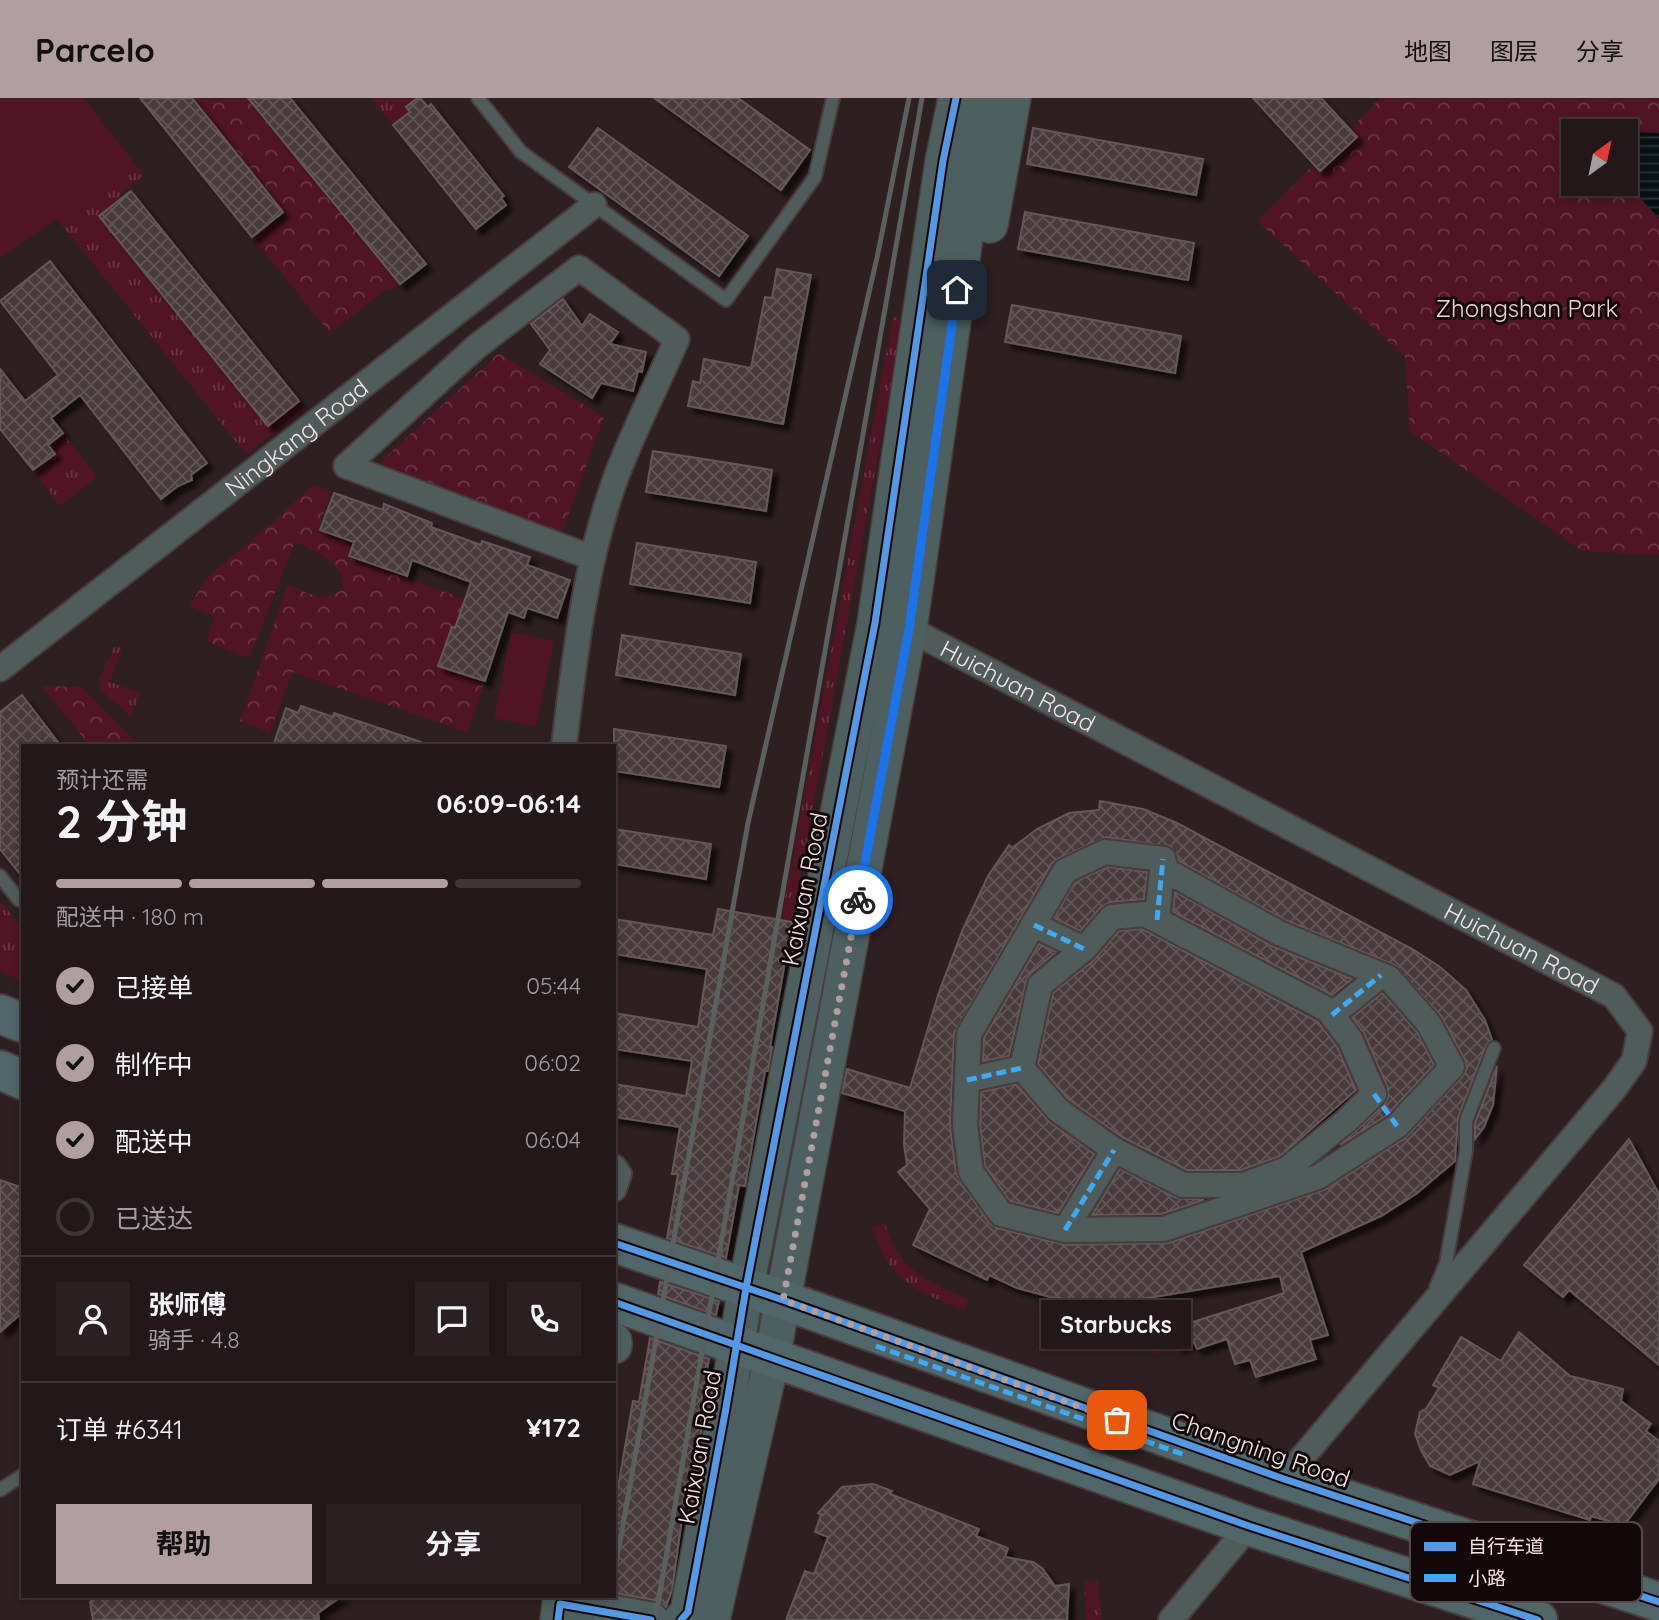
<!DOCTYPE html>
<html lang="zh">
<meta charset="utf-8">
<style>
:root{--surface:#221719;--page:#2a2022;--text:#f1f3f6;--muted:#a29fa2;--line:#3f3638;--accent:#b09ea0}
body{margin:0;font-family:Quicksand,"Noto Sans SC",sans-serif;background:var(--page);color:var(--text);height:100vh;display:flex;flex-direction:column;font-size:26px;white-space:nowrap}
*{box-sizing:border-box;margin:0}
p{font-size:23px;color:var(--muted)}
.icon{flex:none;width:38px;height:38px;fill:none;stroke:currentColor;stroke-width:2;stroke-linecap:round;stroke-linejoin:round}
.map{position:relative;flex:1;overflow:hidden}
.details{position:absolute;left:21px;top:646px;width:595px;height:854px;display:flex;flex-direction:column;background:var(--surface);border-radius:0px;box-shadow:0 4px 10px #0003,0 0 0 2px var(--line)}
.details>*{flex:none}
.needle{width:46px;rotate:33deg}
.buttons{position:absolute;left:1561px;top:21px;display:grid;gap:14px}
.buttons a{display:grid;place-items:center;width:77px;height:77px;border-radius:0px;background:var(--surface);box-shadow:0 4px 10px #0003,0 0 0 2px var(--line);font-size:35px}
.pin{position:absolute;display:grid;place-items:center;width:60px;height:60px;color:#fff;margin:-30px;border-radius:14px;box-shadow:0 4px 10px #0006}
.courier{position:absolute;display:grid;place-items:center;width:70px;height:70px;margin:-35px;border:5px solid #1a73e8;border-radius:50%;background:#fff;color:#222;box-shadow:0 2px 9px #0007}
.bubble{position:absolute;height:49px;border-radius:0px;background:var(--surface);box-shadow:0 4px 10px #0003,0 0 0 2px var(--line);font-size:23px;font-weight:700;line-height:49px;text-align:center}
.summary em{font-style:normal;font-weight:700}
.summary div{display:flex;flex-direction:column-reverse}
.summary{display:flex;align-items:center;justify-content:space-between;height:119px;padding:0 35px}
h1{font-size:46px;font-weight:700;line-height:52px}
.bar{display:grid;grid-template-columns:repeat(4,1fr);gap:10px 7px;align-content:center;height:84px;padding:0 35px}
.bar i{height:9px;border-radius:5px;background:var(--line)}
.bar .current{background:var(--accent)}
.bar p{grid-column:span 4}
.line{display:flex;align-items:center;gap:18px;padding:0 35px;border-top:2px solid var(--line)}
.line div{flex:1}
.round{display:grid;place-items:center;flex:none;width:74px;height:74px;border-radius:0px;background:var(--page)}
ol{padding:0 35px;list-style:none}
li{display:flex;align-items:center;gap:21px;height:77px}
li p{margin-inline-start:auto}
li .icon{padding:7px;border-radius:50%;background:var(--accent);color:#111;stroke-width:4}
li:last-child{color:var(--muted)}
li i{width:38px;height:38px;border:4px solid var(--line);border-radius:50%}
.primary-button{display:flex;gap:14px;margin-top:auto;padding:14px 35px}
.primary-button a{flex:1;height:80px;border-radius:0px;background:var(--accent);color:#111;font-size:28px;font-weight:700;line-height:80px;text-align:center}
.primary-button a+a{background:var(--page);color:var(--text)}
header{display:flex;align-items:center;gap:42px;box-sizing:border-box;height:98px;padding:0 35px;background:var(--accent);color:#111}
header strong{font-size:33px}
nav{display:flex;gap:38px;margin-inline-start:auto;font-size:24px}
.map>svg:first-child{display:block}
.grass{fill:url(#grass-tufts)}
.forest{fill:url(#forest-crowns);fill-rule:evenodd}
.garden{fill:#511424}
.water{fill:url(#water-rules)}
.building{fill:url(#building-cross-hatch);stroke:#655859;stroke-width:2;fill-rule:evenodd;filter:url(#shadow)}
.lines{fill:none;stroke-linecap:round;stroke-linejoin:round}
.lane-casing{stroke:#483c3d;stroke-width:16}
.street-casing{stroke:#483c3d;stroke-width:28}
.secondary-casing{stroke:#483c3d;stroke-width:38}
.primary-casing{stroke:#483c3d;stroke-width:42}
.lane{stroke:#505b5b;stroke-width:12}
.street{stroke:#505b5b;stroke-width:24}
.secondary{stroke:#4d5f5f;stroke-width:35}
.primary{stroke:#506668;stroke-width:38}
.rail{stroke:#5a5f5f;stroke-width:5}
.quiet{stroke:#3fa9f5;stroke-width:5;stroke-dasharray:10 5;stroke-linecap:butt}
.cycleway-casing{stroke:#130809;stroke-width:11}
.cycleway{stroke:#5399e6;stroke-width:7}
.done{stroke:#b09ea0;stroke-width:7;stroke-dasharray:0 12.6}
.route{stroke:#1a73e8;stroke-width:9}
.labels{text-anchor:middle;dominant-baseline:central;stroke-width:6;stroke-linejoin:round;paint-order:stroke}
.park-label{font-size:24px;fill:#efd3d6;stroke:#130809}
.street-label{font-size:24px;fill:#f6e3e5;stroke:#130809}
.key{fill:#130809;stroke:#574a4b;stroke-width:2}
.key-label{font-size:19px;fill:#f6e3e5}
</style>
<header>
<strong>Parcelo</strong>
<nav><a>地图</a><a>图层</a><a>分享</a></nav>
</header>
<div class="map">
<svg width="1659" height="1522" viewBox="0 0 1659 1522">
<defs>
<pattern id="grass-tufts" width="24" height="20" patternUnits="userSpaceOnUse" patternTransform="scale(1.75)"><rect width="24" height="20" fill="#511424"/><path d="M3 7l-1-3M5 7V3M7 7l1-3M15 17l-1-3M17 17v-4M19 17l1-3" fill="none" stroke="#6b3644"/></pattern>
<pattern id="forest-crowns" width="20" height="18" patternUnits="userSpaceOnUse" patternTransform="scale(1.75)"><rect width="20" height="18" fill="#511424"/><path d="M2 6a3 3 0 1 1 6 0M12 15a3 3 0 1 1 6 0" fill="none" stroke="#6b3644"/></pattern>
<pattern id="water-rules" width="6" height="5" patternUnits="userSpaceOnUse" patternTransform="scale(1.75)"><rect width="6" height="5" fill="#051112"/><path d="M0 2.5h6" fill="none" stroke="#2a3434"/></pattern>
<pattern id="building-cross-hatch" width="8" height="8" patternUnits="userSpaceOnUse" patternTransform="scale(1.75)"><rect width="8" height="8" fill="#473a3b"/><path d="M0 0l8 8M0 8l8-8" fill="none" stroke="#625657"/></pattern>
<filter id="shadow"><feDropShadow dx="6" dy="6" stdDeviation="2" flood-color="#0009"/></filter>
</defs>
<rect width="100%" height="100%" fill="#2e1f21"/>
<path class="grass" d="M370,0H417L406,9L410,14L393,27Z
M135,66L144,77L119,97L268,327L299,303L306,311L246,356L57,121Z
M893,219L903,221L792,824L781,822Z
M63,335L97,379L60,408L33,372L55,356L48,347Z
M123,548L110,584L140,595L131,619L101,592L99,581L114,549Z
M2,805L23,831V883L0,873V807Z
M885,1126C897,1171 929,1185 969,1201L964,1212C915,1193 888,1182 872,1128Z
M1146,1228C1157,1233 1163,1242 1159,1254L1155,1256L1117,1243L1114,1237L1117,1230Z
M1098,1482L1101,1522H1087L1084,1484Z"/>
<path class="forest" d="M192,0H248L400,186L393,191H386L330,235L252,139L272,123L276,127L286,118Z
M1381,0H1659V457L1582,453L1410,333L1405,259L1257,123ZM1573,33H1626V86H1573Z
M499,255L604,319L562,434L379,365Z
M312,387L331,393L317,434L350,445L347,459L507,516L498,544L452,529L439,567L485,583L467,634L292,574L270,635L240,623L288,487C310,495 323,506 343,491C346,465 315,453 295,444L249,560L206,543L215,519L189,508L209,478L280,418Z
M42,588L82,589L138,647H89Z"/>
<path class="garden" d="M0,0H84L135,66L0,160Z
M511,534L554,543L536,629L494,620Z"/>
<path class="water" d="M1632,34L1659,35V120L1626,85V38Z"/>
<path class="building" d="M140,0H192L283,114L252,139Z
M248,0H290L426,166L400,186Z
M417,0H420L428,9L431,6L504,98L501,100L506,107L476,131L393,27L410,14L406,9Z
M654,0H738L810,52L781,92Z
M1253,0H1321L1357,39L1320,73Z
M598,30L748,138L719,178L569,69Z
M1033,30L1203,61L1196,97L1027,66Z
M131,93L299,303L268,328L99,118Z
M1025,114L1194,145L1188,182L1018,151Z
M50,163L207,365L191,377L192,382L178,388L161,401L80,297L51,320L63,335L48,347L55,356L33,372L0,331V271L25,303L58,277L0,203Z
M777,171L811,177L783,326L688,308L693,283L700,285L704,261L751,270L765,199L772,200Z
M563,201L582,228L590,216L618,234L610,246L646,254L642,274L638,273L633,293L601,285L592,300L540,266L550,252L531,226Z
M1012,207L1181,238L1175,275L1005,244Z
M653,353L772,372L766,413L646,394Z
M334,395L383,412L384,406L432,425L431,429L481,447L482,443L530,459L527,467L570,482L557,520L527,510L524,520L508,514L485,583L438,568L452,529L455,530L471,484L412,462L407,478L349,458L354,444L320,432Z
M637,445L756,464L750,505L630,486Z
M622,537L741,556L735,597L616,577Z
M22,597L61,648H23V780L0,751V614Z
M301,608L333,619L334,615L421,644L420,648H273L286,610L298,615Z
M614,631L726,648L719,689L614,673Z
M1100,703L1143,711L1177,725L1414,852L1440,869L1466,892L1485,922L1492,942L1486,947L1458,1020L1455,1063L1416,1096L1381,1118L1301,1154L1328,1237L1310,1242L1316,1261L1256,1279L1250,1262L1235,1266L1227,1241L1197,1251L1194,1244L1178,1249L1171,1231L1284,1195L1280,1178L1142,1201L1082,1204L1050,1199L1017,1190L989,1177L987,1182L913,1147L930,1111L898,1074L907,1067L904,1046L905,1013L842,995L847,971L910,990L939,894L963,831L988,778L1009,747L1012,750L1037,731L1069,715L1099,712ZM1106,739L1171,749L1179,763L1285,822L1395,867L1442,919L1465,962L1467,970L1463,978L1405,1040L1326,1091L1169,1145L1065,1147L997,1130L989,1125L956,1076L950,1027L954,935L1052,765L1059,760Z
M614,731L711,746L706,781L614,766Z
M1107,769L1147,774L1144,801L1110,804L1101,809L1080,833L1054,820L1075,784Z
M1175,794L1272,848L1352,881L1332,897L1173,814Z
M718,811L792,824L770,949H772L768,973H765L745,1088L739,1087L726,1160L667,1140L678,1076H672L680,1029L614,1019V986L686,998L692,963L614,951V915L698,929L707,871L614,856V821L713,837Z
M1142,831L1318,924L1337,949L1356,992L1280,1058L1241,1072H1187L1122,1039L1068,1001L1038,966L1053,895L1094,862L1119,833Z
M1039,846L1056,854L1031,875L1026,883L1009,958L983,963L984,940Z
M1382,895L1417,934L1434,967L1387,1017L1340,1047L1384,1007L1388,1000V990L1364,935L1352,920Z
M1497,968L1493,1007L1484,1029L1475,1041V1025Z
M1016,986L1049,1024L1094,1056L1058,1115L1010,1103L985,1068L980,1026L981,994Z
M1629,1041L1659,1096V1267L1569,1192L1563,1199L1524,1167Z
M1120,1071L1177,1100L1204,1102L1161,1116L1092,1117Z
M0,1082L23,1090V1214L0,1234Z
M660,1184L719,1203L716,1217L658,1196Z
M1519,1234L1570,1278L1623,1291L1621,1303L1651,1326L1646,1333L1659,1343V1381L1627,1423L1616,1425L1591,1418L1590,1422L1473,1386L1480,1363L1450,1377L1430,1368L1421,1352L1415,1336L1420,1314L1426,1311L1439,1290L1433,1287L1461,1239L1501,1263Z
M650,1240L709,1261L699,1315L704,1316L688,1407L684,1406L672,1492L666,1509L654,1502L614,1495V1412L633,1303L639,1304Z
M873,1386L892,1393L890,1396L979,1431L976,1438L1008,1450L1005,1459L1033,1464L1042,1470L1055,1488L1069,1486L1067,1522H786L805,1473L814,1476L828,1439L815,1434L821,1417L818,1415L842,1389Z
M96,1498H342L318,1515L319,1522H93L90,1504Z"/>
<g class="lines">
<defs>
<path id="lane" d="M478,0L521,54L726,202L815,79L833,0
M0,778L19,802
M1436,1189L1446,1165L1466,1053V1023L1494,950
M0,1392L23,1377"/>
<g id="street">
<path id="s1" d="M896,529L909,531L1614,898L1640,933L1634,963L1614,991L1284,1381"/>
<path id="s2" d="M0,571L594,107"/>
<path d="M564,648C575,557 585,465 616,379C634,332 657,287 677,241L579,170L476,249L346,368L593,460"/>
<path d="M1105,754L1163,761L1167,773L1279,835L1389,880L1429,926L1452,969L1397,1028L1318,1079L1164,1131L1065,1132L1001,1116L971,1074L965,1027L969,936L1065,773Z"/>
<path d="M1145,816L1328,912L1350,941L1374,996L1346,1023L1287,1071L1244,1087H1183L1114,1052L1058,1012L1022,970L1040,887L1084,851L1112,819Z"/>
<path d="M1157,822L1163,761"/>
<path d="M1034,827L1084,851"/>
<path d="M1332,917L1381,877"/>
<path d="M967,982L1022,970"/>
<path d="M614,1069L619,1076L614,1091"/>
<path d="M1065,1132L1114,1052"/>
<path d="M1171,1522L1249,1428"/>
</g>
<path id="secondary" d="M990,127L1013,0
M614,1243V1248
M558,1522L560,1506L651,1522
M681,1522L688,1514L726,1310L746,1190L875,525L943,63L956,0
M712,1522L772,1260L909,531L985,0"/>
<path id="primary" d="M0,916L23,925
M0,972L23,982
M614,1145L783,1202L1284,1381L1659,1504
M614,1204L1249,1428L1538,1522"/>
</defs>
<use href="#lane" class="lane-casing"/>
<use href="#street" class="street-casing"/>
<use href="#secondary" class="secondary-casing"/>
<use href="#primary" class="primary-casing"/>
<use href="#lane" class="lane"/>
<use href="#street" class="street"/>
<use href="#secondary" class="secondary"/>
<use href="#primary" class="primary"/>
<path class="rail" d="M614,1477L748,725L878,155L909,0
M606,1522L611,1498
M655,1522L922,0"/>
<path class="quiet" d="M1157,822L1163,761
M1034,827L1084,851
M1332,917L1381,877
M967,982L1022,970
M1374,996L1397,1028
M1065,1132L1114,1052
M876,1248L1185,1357"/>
<defs>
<path id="cycleway" d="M614,1145L783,1202L1284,1381L1659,1504
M614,1204L1249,1428L1538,1522
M558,1522L560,1506L651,1522
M681,1522L688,1514L726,1310L746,1190L875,525L943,63L956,0"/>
</defs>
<use href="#cycleway" class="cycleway-casing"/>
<use href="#cycleway" class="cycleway"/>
</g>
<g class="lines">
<path class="done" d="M858,802L783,1202L1117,1322"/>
<path class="route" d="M858,802L909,531L957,192"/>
</g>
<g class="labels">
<g class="park-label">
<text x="1527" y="210">Zhongshan Park</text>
</g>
<g class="street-label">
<text stroke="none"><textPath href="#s2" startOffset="376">Ningkang Road</textPath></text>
<text stroke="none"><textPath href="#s1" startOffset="136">Huichuan Road</textPath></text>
<text transform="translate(804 791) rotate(-79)">Kaixuan Road</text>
<text stroke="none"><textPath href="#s1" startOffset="704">Huichuan Road</textPath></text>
<text transform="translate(699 1349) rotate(-80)">Kaixuan Road</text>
<text transform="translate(1261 1351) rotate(19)">Changning Road</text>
</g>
</g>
<rect x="1410" y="1424" width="232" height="80" rx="10" class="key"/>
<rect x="1424" y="1444" width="32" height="9" fill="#5399e6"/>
<rect x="1424" y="1476" width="32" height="8" fill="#3fa9f5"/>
<g class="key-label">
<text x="1468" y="1455">自行车道</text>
<text x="1468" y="1487">小路</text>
</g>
</svg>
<div class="buttons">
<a><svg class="needle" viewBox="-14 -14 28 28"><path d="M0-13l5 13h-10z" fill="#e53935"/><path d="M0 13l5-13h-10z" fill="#a29fa2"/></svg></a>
</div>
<div class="pin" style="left:1117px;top:1322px;background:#ea580c"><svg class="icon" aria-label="bag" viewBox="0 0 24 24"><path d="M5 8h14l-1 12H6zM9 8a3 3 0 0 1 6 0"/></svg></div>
<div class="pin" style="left:957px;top:192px;background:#1f2937"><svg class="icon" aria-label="home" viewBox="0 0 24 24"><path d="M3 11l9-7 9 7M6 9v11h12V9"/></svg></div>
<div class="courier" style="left:858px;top:802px"><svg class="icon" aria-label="bike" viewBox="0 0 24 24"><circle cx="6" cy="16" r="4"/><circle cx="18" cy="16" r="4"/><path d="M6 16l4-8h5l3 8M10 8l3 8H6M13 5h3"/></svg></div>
<div class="bubble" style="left:1041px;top:1202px;width:150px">Starbucks</div>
<section class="details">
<div class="summary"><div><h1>2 分钟</h1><p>预计还需</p></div><em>06:09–06:14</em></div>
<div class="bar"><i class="current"></i><i class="current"></i><i class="current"></i><i></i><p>配送中 · 180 m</p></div>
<ol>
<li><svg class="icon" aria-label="check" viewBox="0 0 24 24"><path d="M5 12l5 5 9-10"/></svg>已接单<p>05:44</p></li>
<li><svg class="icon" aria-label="check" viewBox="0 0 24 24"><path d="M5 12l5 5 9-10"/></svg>制作中<p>06:02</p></li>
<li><svg class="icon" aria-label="check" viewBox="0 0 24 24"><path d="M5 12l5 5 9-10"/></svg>配送中<p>06:04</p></li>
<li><i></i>已送达</li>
</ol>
<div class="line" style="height:126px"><a class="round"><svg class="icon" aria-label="person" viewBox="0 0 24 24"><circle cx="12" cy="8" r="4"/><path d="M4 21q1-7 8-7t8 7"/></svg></a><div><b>张师傅</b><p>骑手 · 4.8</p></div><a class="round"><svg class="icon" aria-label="chat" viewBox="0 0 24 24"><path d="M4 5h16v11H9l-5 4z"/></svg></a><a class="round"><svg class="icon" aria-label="phone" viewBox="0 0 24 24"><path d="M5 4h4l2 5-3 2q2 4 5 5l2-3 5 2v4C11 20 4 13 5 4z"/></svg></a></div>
<div class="line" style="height:91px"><div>订单 #6341</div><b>¥172</b></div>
<div class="primary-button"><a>帮助</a><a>分享</a></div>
</section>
</div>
